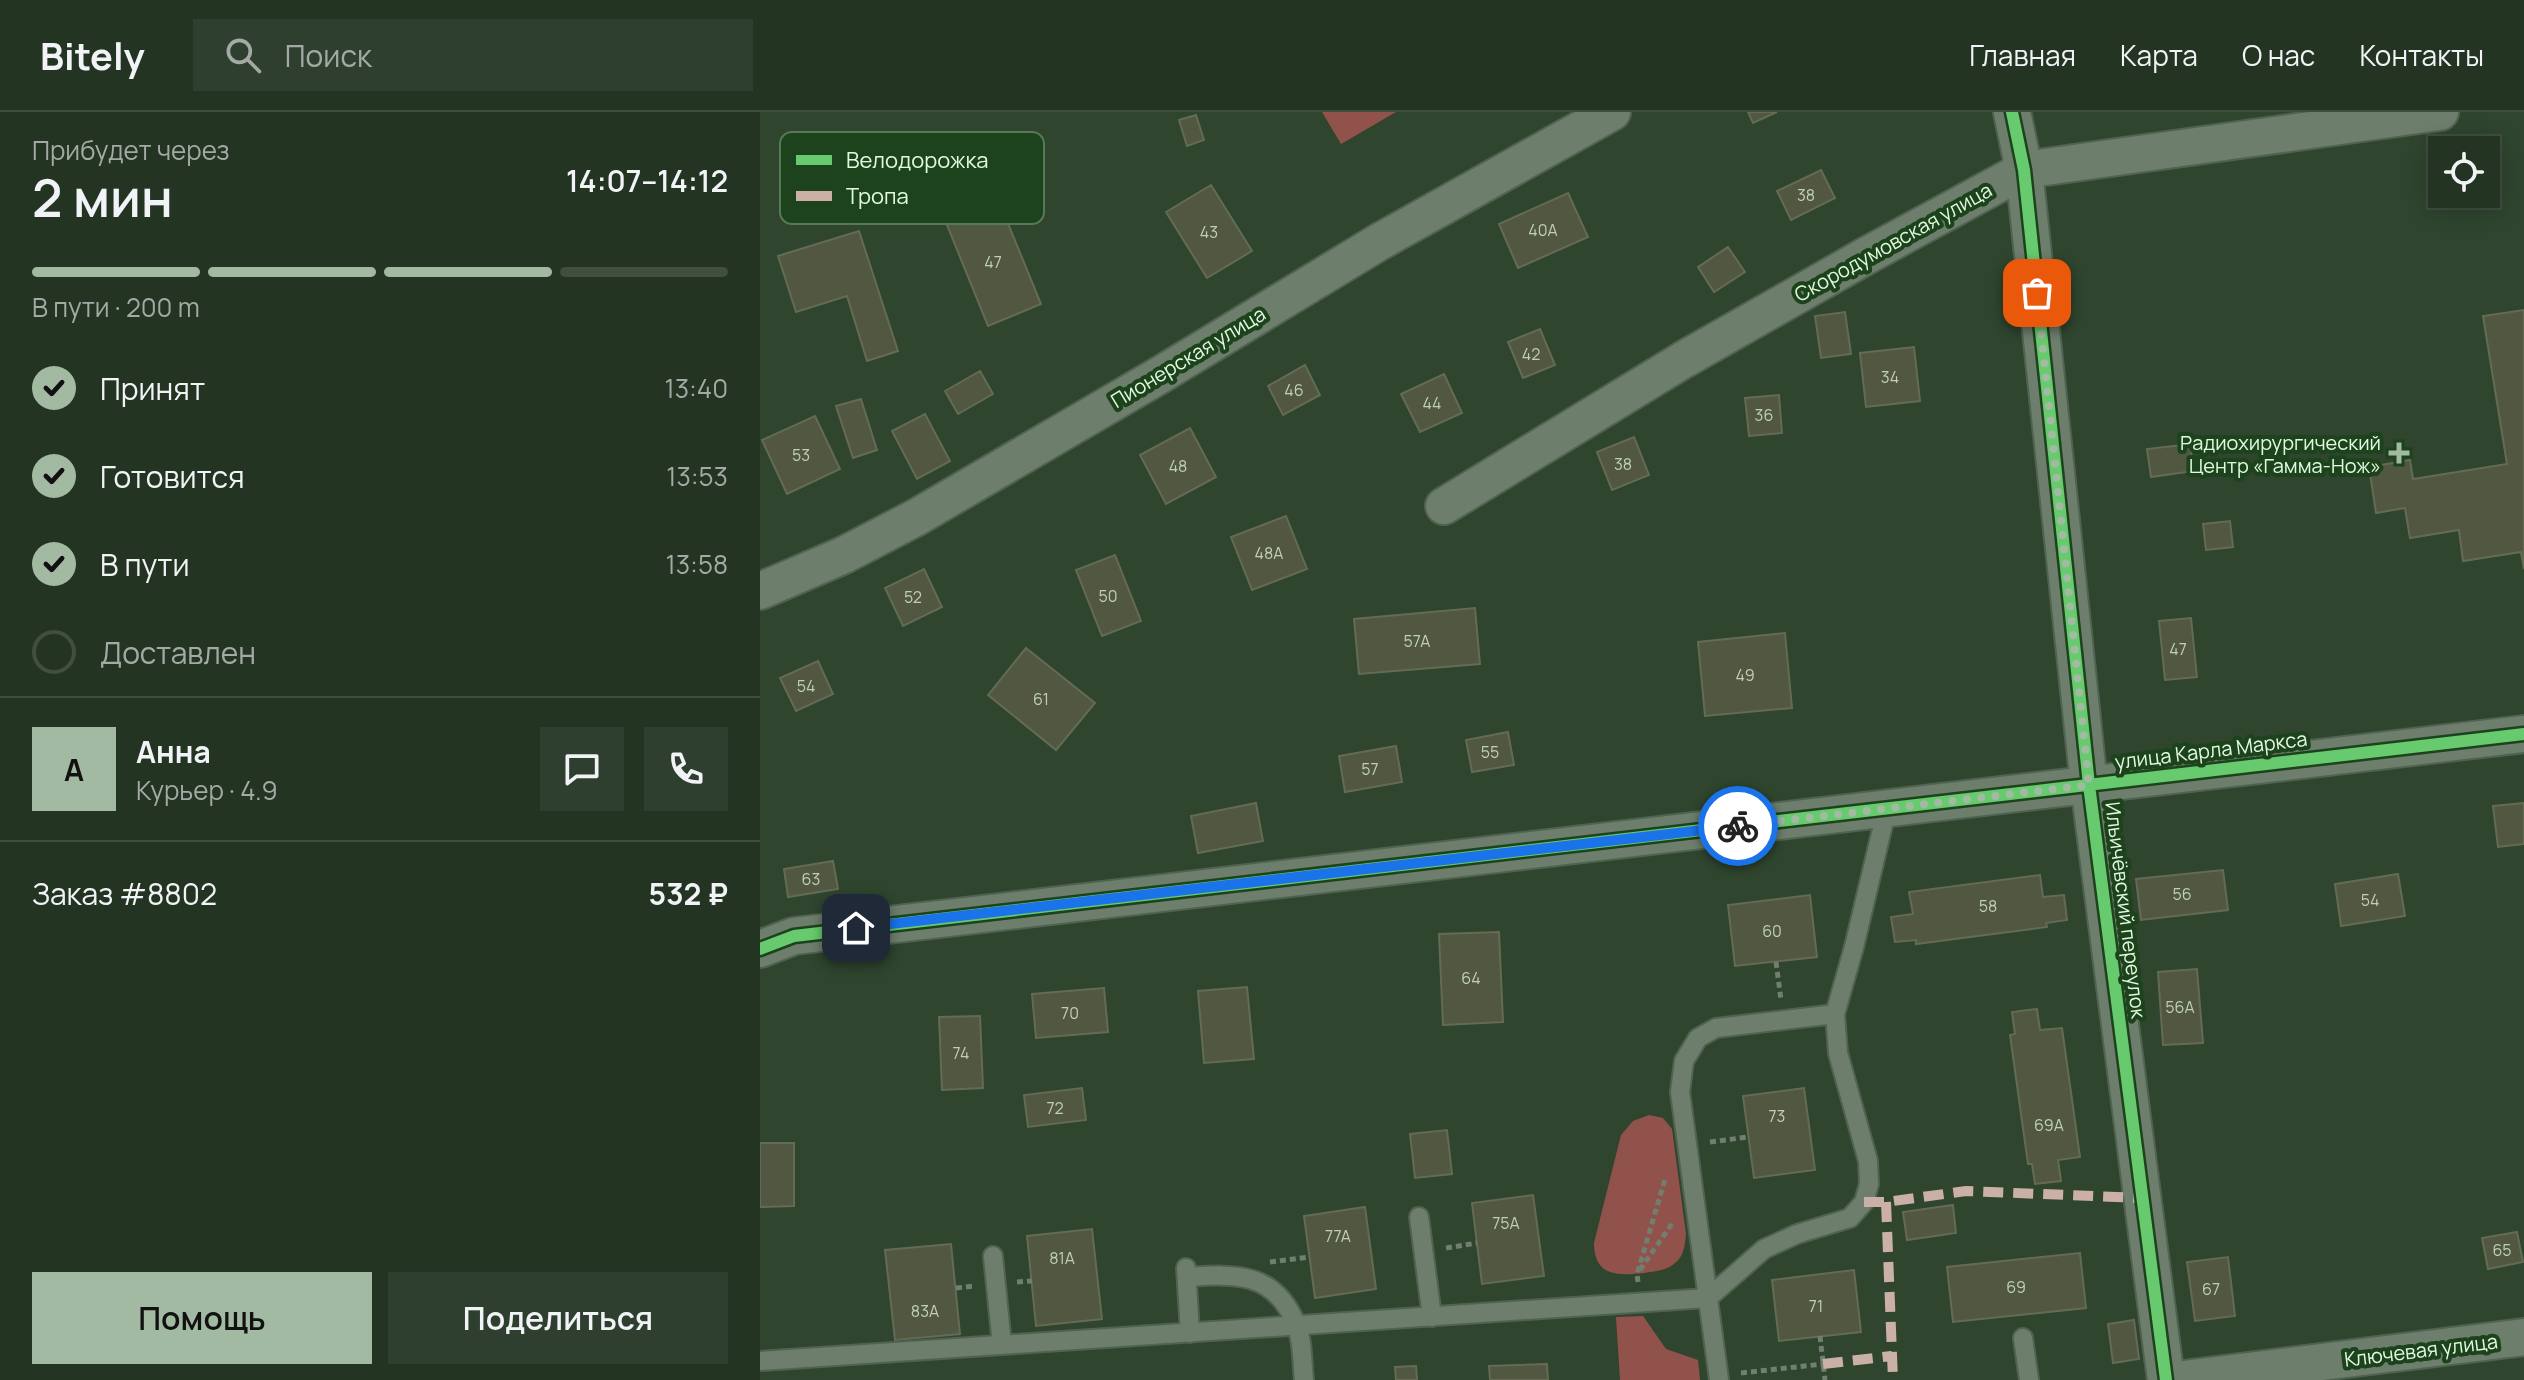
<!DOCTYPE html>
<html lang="ru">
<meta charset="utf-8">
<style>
:root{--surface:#233422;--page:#2f3f2f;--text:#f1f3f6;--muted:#a3aaa5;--line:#404f40;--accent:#a3baa2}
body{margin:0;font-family:Manrope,sans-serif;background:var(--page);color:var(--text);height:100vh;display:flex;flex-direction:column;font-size:30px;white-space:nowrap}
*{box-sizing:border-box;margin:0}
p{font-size:26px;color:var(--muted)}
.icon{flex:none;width:44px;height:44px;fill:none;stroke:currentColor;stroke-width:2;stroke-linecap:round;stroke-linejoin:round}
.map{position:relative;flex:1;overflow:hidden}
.panel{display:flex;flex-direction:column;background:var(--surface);width:760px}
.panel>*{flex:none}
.tools{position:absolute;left:1668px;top:24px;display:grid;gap:16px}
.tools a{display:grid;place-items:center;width:72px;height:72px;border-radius:0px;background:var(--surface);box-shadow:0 4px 20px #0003,0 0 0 2px var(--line);font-size:40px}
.pin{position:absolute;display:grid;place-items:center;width:68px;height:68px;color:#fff;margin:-34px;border-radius:16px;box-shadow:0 4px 12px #0006}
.courier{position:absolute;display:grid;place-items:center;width:80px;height:80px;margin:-40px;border:6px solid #1a73e8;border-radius:50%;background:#fff;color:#222;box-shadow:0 2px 10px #0007}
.summary em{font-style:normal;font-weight:600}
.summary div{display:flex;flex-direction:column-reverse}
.summary{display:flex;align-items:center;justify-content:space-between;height:136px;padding:0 32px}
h1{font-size:52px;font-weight:600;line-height:60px}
.bar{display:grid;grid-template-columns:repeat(4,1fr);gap:12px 8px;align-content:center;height:96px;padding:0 32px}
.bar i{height:10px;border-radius:6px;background:var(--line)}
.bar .current{background:var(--accent)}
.bar p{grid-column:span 4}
.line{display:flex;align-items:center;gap:20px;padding:0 32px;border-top:2px solid var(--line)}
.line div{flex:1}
.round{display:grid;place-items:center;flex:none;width:84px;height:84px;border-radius:0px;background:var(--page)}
ol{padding:0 32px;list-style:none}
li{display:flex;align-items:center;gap:24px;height:88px}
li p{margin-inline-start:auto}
li .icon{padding:8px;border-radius:50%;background:var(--accent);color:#111;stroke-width:4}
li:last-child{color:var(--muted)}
li i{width:44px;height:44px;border:4px solid var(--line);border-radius:50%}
.primary-button{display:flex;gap:16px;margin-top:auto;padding:16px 32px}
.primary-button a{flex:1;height:92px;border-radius:0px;background:var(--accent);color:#111;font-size:32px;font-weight:600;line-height:92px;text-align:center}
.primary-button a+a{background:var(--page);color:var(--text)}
header{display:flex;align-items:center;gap:48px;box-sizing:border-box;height:112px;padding:0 40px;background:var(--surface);border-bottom:2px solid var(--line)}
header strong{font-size:38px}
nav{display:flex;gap:44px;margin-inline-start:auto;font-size:28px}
.search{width:560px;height:72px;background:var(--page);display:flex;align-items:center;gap:20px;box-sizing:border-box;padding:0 28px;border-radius:0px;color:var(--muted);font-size:30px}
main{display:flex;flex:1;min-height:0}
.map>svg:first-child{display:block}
.green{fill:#92524c}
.building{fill:#515741;stroke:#646b55;stroke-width:2}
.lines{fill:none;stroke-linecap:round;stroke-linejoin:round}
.service-casing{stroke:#506350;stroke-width:22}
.minor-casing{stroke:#506350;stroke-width:40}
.path{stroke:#707f6f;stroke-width:5;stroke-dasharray:6 4;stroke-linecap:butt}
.service{stroke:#6e7e6d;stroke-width:18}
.minor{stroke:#6e7e6d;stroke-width:36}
.quiet{stroke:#cab0a6;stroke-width:10;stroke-dasharray:20 10;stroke-linecap:butt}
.cycleway-casing{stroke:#1c431b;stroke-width:17}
.cycleway{stroke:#67ca6e;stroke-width:12}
.done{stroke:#a3baa2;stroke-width:8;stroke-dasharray:0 14.4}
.route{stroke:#1a73e8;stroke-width:10}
.poi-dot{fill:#a3baa2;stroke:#1c431b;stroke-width:3}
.labels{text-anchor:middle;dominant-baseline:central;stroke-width:8;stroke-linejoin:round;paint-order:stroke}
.number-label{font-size:16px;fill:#bed0b8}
.street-label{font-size:20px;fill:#e2f9e0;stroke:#1c431b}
.poi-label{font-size:20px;fill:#e2f9e0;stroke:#1c431b;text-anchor:end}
.key{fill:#1c431b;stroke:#577a56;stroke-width:2}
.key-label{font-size:22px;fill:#e2f9e0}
</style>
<header>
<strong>Bitely</strong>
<div class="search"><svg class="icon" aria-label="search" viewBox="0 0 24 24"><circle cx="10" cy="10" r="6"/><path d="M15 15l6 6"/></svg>Поиск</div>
<nav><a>Главная</a><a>Карта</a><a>О нас</a><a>Контакты</a></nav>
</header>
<main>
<section class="panel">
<div class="summary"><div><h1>2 мин</h1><p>Прибудет через</p></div><em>14:07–14:12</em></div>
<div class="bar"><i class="current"></i><i class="current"></i><i class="current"></i><i></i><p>В пути · 200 m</p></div>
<ol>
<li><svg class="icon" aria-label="check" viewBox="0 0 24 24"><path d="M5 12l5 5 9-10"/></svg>Принят<p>13:40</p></li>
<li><svg class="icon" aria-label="check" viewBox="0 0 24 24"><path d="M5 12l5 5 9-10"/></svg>Готовится<p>13:53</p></li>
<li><svg class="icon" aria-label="check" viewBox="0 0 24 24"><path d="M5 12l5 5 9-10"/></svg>В пути<p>13:58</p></li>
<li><i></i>Доставлен</li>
</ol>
<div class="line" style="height:144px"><b class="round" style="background:var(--accent);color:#111">А</b><div><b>Анна</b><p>Курьер · 4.9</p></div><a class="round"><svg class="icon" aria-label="chat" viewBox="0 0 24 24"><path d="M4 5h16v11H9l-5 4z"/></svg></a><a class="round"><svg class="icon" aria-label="phone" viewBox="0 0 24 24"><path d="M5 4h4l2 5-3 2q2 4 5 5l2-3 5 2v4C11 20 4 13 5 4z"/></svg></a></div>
<div class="line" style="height:104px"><div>Заказ #8802</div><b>532 ₽</b></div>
<div class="primary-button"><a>Помощь</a><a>Поделиться</a></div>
</section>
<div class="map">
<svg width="1764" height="1268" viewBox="0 0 1764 1268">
<rect width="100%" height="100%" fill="#2f452e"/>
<path class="green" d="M562,0H636L581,32Z
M889,1003L903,1006L912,1017L926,1122C925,1133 924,1144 915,1151C906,1159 895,1159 884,1161C857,1164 834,1164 834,1131L861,1023L873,1009Z
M883,1204L906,1237L938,1248L940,1268H860L856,1205Z"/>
<path class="building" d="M988,0H1017L993,11Z
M436,3L444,28L427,34L419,8Z
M1061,58L1075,86L1031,108L1017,79Z
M451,73L492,139L447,166L406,100Z
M808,81L828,125L758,156L739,112Z
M238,87L281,192L228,214L185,108Z
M99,119L138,239L107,249L87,184L36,200L18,144Z
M968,135L985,160L954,180L938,155Z
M1764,198V457L1761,440L1703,449L1699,418L1650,426L1645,396L1616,401L1609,355L1650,348L1653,367L1747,352L1723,204Z
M1085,200L1091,242L1061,246L1055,204Z
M780,217L795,253L763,266L748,230Z
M1154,235L1160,289L1106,295L1100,241Z
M545,253L560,283L523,303L508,274Z
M220,259L233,282L198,302L185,279Z
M684,262L702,301L660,320L641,282Z
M1019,283L1022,321L989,324L985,286Z
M101,287L117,338L93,346L76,294Z
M165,302L190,349L157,367L132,319Z
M55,304L80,357L27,382L2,328Z
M430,316L456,365L406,392L380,343Z
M874,325L889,363L852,378L837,340Z
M1430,332L1434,359L1391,365L1387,337Z
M526,404L547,457L492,478L471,425Z
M1470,409L1473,435L1446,438L1443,412Z
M355,443L381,509L342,524L316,458Z
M164,457L182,495L143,514L125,476Z
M715,496L720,552L599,562L594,507Z
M1431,506L1437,565L1405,568L1399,509Z
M1025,521L1032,596L945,604L938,530Z
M266,536L335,591L296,638L228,583Z
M58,549L73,582L36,599L20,566Z
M748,620L754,653L712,660L706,628Z
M636,634L642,670L585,680L579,644Z
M496,691L503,729L438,741L431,704Z
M1764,691V732L1738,735L1733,694Z
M73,749L78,777L28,785L24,757Z
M1463,758L1468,798L1381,808L1376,767Z
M1638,762L1645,804L1581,814L1575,772Z
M1280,763L1283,785L1304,783L1307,808L1286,811L1287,815L1156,832V828L1135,830L1131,805L1153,802L1149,780Z
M1050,783L1057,845L975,854L968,793Z
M739,820L743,910L683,913L679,822Z
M1437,857L1443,931L1403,933L1398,860Z
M487,875L494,947L444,951L438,879Z
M344,876L348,920L276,926L272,882Z
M1277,897L1280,918L1302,916L1320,1045L1298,1048L1301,1069L1275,1072L1272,1052H1268L1250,923L1255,922L1252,900Z
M220,904L223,976L182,978L179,905Z
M322,976L326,1008L268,1015L264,983Z
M1044,976L1055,1058L994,1066L983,984Z
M687,1018L692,1062L655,1066L650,1022Z
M0,1031H34V1094L0,1095Z
M773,1083L784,1164L722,1172L712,1091Z
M1193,1093L1196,1121L1147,1128L1143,1100Z
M605,1095L616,1177L555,1186L544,1104Z
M332,1117L342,1207L276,1214L267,1124Z
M1757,1120L1763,1150L1728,1157L1722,1126Z
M191,1132L200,1222L135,1228L125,1138Z
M1320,1141L1326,1196L1193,1210L1187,1155Z
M1468,1145L1475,1204L1435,1209L1427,1150Z
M1094,1158L1101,1220L1019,1229L1012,1168Z
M1374,1208L1379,1247L1353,1251L1348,1212Z
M787,1252L788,1268H730L729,1254Z
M656,1254L657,1268H636L635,1255Z"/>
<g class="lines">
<defs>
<path id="service" d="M659,1105L672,1205
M233,1144L242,1233
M426,1156L430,1221
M427,1165C475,1162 514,1159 536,1212C543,1228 542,1251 544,1268
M1263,1226L1269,1268
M0,1249L948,1186L1004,1137L1037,1122L1090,1106L1104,1090L1109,1072L1108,1049L1078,941L1075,902L1094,835L1127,696
M959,1268L920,980L924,949L938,926L956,916L1075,902"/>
<path id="minor" d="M1252,0L1264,58L1329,673L1406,1268
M684,394L923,248L1104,145L1264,58L1680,0
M0,479L84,443L157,405L400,263L619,130L852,0
M0,837L34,824L1764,622
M1415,1268L1764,1225"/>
</defs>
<use href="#service" class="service-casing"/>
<use href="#minor" class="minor-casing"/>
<path class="path" d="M1016,850L1021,888
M950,1030L988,1025
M686,1136L717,1131
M510,1150L549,1145
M880,1158L913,1110
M257,1170L272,1169
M878,1170L877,1162L906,1064
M196,1176L215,1174
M1060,1224L1065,1268
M981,1261L1063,1252"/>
<use href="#service" class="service"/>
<use href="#minor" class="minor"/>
<path class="quiet" d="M1104,1090H1126L1206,1079L1382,1086
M1126,1090L1133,1268
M1063,1252L1132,1244"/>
<defs>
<path id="cycleway" d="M1252,0L1264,58L1329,673L1406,1268
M0,837L34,824L1764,622"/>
</defs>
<use href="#cycleway" class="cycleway-casing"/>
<use href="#cycleway" class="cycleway"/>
</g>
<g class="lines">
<path class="done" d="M978,714L1329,673L1277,181"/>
<path class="route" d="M96,816L978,714"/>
</g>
<path class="poi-dot" d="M1635 329h8v8h8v8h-8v8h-8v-8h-8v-8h8z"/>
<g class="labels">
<g class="number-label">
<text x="1046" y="83">38</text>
<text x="783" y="118">40А</text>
<text x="449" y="120">43</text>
<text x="233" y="150">47</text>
<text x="771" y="242">42</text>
<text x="1130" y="265">34</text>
<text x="534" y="278">46</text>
<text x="672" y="291">44</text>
<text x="1004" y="303">36</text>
<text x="41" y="343">53</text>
<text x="863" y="352">38</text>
<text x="418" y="354">48</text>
<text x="509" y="441">48А</text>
<text x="348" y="484">50</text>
<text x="153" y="485">52</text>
<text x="657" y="529">57А</text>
<text x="1418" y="537">47</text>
<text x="985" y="563">49</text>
<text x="46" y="574">54</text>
<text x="281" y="587">61</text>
<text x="730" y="640">55</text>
<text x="610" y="657">57</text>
<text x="51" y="767">63</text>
<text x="1422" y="782">56</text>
<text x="1610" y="788">54</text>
<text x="1228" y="794">58</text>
<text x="1012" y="819">60</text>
<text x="711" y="866">64</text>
<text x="1420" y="895">56А</text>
<text x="310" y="901">70</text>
<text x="201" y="941">74</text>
<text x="295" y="996">72</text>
<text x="1017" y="1004">73</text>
<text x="1289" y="1013">69А</text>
<text x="746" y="1111">75А</text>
<text x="578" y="1124">77А</text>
<text x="1742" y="1138">65</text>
<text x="302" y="1146">81А</text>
<text x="1256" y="1175">69</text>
<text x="1451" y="1177">67</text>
<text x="1056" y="1194">71</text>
<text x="165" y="1199">83А</text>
</g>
<g class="street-label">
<text transform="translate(1133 130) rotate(-29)">Скородумовская улица</text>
<text transform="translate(428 245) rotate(-31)">Пионерская улица</text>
<text transform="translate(1451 638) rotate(-7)">улица Карла Маркса</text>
<text transform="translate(1366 798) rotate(83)">Ильичёвский переулок</text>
<text transform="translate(1661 1238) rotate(-7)">Ключевая улица</text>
</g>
<g class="poi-label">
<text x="1621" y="330">Радиохирургический<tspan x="1621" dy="23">Центр «Гамма-Нож»</tspan></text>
</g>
</g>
<rect x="20" y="20" width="264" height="92" rx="12" class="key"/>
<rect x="36" y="43" width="36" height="10" fill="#67ca6e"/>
<rect x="36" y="79" width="36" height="10" fill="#cab0a6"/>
<g class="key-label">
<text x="86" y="56">Велодорожка</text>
<text x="86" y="92">Тропа</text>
</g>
</svg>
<div class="tools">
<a><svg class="icon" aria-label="locate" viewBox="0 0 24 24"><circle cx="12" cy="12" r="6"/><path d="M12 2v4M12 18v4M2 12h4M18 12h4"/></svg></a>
</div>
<div class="pin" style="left:1277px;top:181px;background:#ea580c"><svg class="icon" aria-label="bag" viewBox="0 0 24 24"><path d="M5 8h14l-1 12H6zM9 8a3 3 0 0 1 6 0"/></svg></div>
<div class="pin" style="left:96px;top:816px;background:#1f2937"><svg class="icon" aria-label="home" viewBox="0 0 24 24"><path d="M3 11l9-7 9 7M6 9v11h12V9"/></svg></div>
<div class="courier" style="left:978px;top:714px"><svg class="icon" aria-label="bike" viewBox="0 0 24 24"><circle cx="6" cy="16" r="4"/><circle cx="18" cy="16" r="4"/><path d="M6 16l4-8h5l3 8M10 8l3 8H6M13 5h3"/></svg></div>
</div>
</main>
